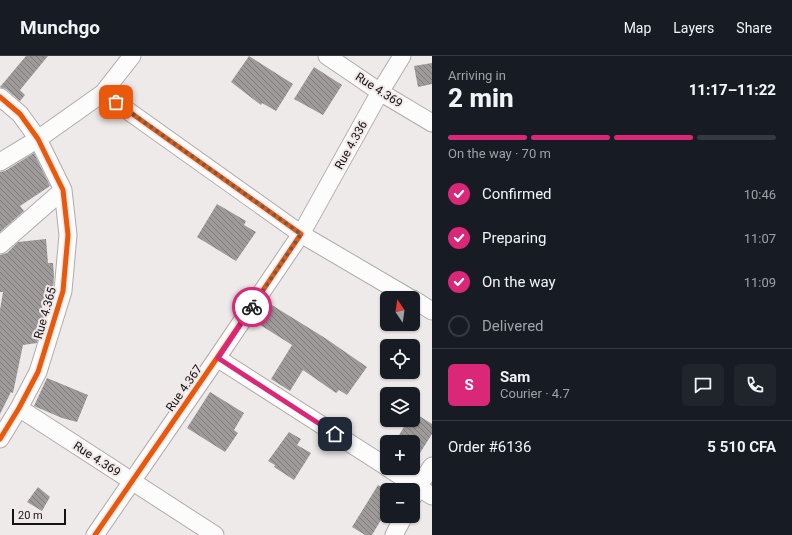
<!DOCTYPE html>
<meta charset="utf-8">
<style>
:root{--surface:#171b24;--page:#20242c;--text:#f1f3f6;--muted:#9ea1a6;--line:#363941;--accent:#db2777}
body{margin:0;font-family:Roboto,sans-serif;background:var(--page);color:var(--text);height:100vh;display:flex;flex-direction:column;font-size:15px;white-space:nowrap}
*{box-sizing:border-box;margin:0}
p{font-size:13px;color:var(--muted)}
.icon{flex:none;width:22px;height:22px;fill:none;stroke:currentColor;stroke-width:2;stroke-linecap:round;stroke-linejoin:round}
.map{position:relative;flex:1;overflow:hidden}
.sheet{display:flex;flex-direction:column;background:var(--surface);width:360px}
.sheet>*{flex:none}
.needle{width:26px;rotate:347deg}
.buttons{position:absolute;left:380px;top:235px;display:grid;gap:8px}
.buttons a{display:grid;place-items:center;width:40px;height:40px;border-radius:6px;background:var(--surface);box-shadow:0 1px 3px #0004;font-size:20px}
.scale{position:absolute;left:12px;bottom:10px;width:54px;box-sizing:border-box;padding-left:4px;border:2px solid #151212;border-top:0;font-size:11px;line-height:14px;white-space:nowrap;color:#151212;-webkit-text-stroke:3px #f1e8e8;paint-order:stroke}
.pin{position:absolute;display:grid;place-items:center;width:34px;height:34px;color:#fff;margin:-17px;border-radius:8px;box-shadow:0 2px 6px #0006}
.courier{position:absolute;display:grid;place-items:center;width:40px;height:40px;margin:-20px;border:3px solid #db2777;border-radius:50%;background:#fff;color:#222;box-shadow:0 1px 5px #0007}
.headline em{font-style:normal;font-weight:800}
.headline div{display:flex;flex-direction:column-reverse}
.headline{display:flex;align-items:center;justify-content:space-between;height:68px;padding:0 16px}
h1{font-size:26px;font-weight:800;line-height:30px}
.bar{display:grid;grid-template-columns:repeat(4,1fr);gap:6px 4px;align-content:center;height:48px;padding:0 16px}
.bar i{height:5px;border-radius:3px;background:var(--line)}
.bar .selected{background:var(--accent)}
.bar p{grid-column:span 4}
.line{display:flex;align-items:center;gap:10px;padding:0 16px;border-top:1px solid var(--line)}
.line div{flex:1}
.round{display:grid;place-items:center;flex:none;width:42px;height:42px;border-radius:6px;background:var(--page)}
ol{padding:0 16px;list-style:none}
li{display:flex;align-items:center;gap:12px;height:44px}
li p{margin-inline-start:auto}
li .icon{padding:4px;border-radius:50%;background:var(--accent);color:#fff;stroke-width:4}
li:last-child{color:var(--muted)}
li i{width:22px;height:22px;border:2px solid var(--line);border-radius:50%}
header{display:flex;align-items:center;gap:24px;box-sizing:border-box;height:56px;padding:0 20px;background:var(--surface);border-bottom:1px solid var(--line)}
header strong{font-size:19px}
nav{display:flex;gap:22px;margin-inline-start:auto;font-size:14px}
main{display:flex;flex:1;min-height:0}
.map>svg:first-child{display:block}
.building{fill:url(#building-back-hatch)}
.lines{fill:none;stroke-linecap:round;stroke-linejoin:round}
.street-casing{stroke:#afabab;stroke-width:19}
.street{stroke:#fdfcfc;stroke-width:17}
.cycleway-casing{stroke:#f1e8e8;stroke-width:8}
.cycleway{stroke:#e8590c;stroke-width:5}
.done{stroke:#615e5e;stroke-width:4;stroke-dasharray:0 7.2}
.route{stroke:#db2777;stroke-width:5}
.labels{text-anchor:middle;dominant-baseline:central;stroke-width:4;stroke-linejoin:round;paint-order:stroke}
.street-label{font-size:12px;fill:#151212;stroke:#f1e8e8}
</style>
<header>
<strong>Munchgo</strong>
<nav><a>Map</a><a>Layers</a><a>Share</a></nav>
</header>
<main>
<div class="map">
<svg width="432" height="479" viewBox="0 0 432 479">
<defs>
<pattern id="building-back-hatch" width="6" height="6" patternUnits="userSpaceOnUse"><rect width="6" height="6" fill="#9e9a9a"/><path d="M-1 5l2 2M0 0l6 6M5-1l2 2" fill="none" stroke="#807c7c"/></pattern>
</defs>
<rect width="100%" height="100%" fill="#efeaea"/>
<path class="building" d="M26,0H48L20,34L25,39L20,45L6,33L0,31Z
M249,0L293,28L276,55L262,47L261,49L231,26Z
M432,7V28L418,31L414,10Z
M314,11L342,29L323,59L294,43Z
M34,97L50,130L20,150L24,155L0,176V116L5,115Z
M217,148L246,165L244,169L256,176L236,205L197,181Z
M46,183L48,207H53L54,220L53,233L50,244L41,245L44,264L37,287L23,289L13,337L11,336L0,358V254L3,236H0V199L7,197L18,186Z
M267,246L325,282L367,311L347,339L339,334L336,337L303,314L290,335L271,323L292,289L254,265Z
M47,322L88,339L77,366L62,362L34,350Z
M210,336L244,357L234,374L238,377L225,396L187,372Z
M413,356L432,368V378L413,408V386H395L408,364H413Z
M289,376L301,383L297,389L311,397L294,424L274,411L275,409L268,405Z
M378,429L387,434V454L372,479H365L352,471Z
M38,431L50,441L42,455L27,446Z"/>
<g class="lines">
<defs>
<path id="street" d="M327,0L380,36L432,67
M402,0L380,36L301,178L410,242
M0,41L20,58L38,83L63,134L68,179L63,235L38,316L19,352L0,383
M0,106L38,83L103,37L132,0
M0,189L63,134
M413,243L432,255
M217,302L387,411
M19,352L215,479
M388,412L432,440
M413,441L418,431L432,410
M95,479L217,302L301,178L103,37
M394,479L404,460"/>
</defs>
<use href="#street" class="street-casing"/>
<use href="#street" class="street"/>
<defs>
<path id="cycleway" d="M0,41L20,58L38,83L63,134L68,179L63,235L38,316L19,352L0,383
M95,479L217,302L301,178L103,37"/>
</defs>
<use href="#cycleway" class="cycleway-casing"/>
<use href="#cycleway" class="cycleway"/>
</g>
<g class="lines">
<path class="done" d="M116,46L301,178L252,251"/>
<path class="route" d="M252,251L218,302L335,378"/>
</g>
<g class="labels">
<g class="street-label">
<text transform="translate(379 34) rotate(33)">Rue 4.369</text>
<text transform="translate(351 89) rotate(-61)">Rue 4.336</text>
<text transform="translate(45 257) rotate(-74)">Rue 4.365</text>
<text transform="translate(184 332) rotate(-55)">Rue 4.367</text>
<text transform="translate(97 403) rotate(33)">Rue 4.369</text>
</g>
</g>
</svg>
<div class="buttons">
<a><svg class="needle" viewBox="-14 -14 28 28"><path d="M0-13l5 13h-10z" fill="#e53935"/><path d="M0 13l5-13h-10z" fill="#9ea1a6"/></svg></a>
<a><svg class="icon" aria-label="locate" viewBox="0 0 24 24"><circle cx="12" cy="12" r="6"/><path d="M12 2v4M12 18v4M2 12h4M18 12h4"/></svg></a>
<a><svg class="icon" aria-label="layers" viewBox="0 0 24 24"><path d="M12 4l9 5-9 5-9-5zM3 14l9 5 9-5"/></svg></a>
<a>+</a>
<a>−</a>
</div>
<div class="scale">20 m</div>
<div class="pin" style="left:116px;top:46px;background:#ea580c"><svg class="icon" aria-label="bag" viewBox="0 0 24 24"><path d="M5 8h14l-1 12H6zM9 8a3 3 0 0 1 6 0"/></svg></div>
<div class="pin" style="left:335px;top:378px;background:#1f2937"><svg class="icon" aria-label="home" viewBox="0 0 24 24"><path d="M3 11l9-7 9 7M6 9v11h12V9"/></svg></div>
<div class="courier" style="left:252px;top:251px"><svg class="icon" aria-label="bike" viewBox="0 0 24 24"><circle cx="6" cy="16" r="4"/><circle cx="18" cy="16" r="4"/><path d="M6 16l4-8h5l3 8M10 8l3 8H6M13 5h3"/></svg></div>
</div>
<section class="sheet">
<div class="headline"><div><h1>2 min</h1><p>Arriving in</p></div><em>11:17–11:22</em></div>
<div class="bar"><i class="selected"></i><i class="selected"></i><i class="selected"></i><i></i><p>On the way · 70 m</p></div>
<ol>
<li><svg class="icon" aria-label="check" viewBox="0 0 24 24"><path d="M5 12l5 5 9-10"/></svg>Confirmed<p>10:46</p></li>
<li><svg class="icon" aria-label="check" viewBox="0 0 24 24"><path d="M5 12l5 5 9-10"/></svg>Preparing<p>11:07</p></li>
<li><svg class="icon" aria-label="check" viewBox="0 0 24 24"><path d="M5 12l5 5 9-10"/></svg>On the way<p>11:09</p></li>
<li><i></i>Delivered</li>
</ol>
<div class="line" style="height:72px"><b class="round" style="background:var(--accent);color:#fff">S</b><div><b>Sam</b><p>Courier · 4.7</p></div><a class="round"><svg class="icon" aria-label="chat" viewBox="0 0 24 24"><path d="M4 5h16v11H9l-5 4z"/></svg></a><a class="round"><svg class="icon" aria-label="phone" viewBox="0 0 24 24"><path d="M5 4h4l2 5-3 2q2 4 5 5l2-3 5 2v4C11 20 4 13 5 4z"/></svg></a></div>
<div class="line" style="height:52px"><div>Order #6136</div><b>5 510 CFA</b></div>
</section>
</main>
